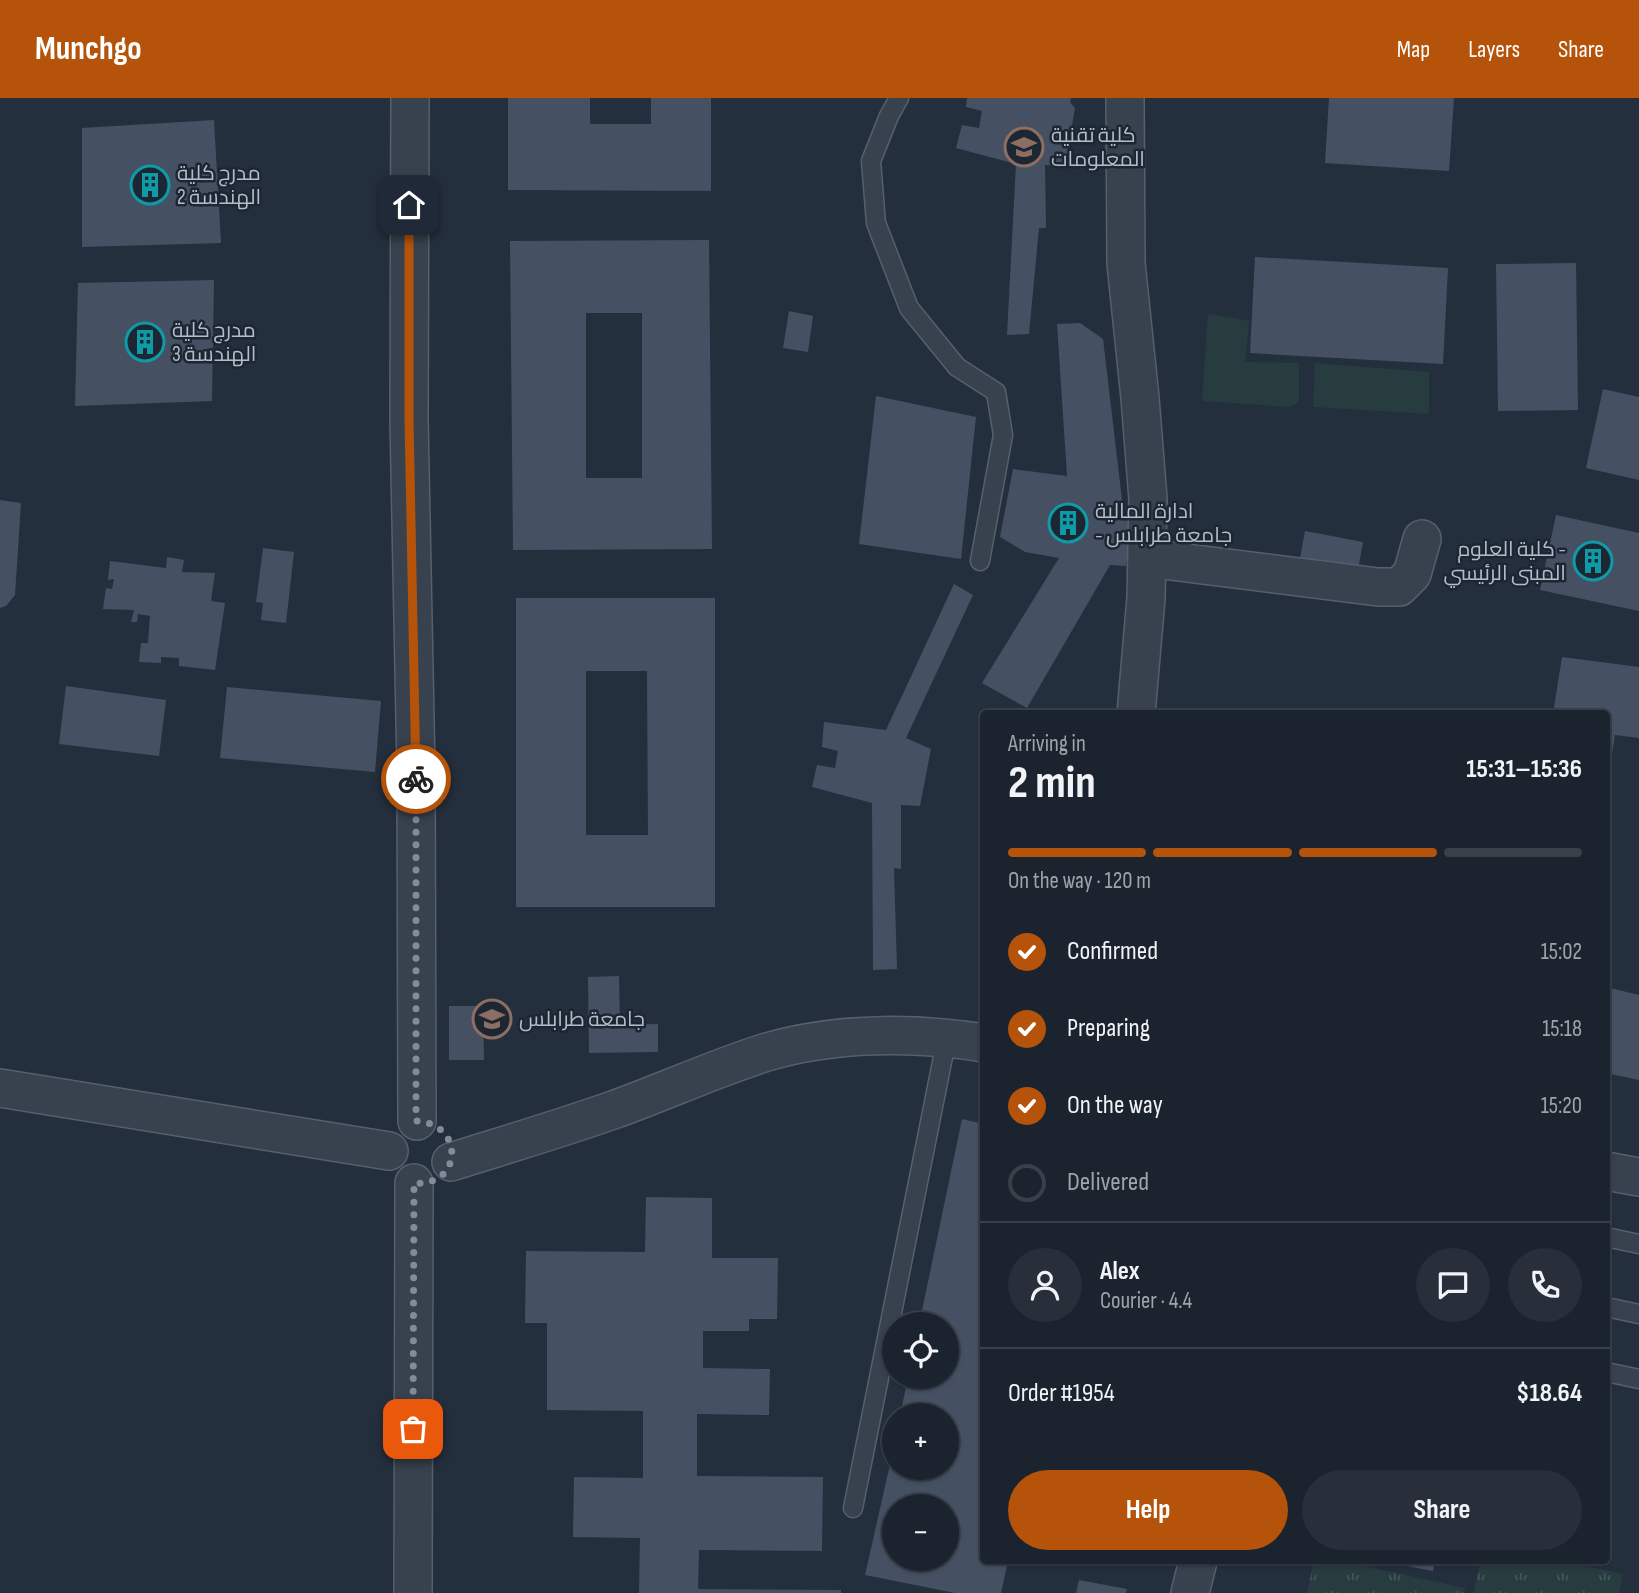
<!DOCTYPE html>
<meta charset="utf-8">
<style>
:root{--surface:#1b232e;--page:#282f3a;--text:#f1f3f6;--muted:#a0a4aa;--line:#39404a;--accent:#b45309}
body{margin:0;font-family:"Sofia Sans Condensed",Cairo,sans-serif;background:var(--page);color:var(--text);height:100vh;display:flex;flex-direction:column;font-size:26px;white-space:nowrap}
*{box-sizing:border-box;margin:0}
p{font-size:23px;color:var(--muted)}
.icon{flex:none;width:38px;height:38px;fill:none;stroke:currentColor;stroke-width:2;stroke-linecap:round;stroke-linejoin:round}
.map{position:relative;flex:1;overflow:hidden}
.sheet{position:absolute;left:980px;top:612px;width:630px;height:854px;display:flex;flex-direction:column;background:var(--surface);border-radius:7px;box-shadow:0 2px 5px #0004,0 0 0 2px var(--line)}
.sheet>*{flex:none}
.controls{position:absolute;left:882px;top:1214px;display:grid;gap:14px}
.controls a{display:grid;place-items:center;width:77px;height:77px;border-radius:50%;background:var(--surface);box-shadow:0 2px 5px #0004,0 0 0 2px var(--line);font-size:35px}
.pin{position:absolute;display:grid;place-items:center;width:60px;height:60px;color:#fff;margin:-30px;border-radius:14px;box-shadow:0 4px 10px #0006}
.courier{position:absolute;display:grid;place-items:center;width:70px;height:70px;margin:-35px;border:5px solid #b45309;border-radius:50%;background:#fff;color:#222;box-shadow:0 2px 9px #0007}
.summary em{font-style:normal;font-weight:700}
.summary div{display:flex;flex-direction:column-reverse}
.summary{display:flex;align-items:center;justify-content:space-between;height:119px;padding:0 28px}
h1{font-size:46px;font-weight:700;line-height:52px}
.bar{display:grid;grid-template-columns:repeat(4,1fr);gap:10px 7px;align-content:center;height:84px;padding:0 28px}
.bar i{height:9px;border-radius:5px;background:var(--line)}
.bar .on{background:var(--accent)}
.bar p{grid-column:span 4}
.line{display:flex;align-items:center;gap:18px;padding:0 28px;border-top:2px solid var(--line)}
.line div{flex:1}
.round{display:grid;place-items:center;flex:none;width:74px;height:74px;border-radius:37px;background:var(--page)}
ol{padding:0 28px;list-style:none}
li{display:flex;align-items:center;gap:21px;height:77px}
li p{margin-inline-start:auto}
li .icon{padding:7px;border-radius:50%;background:var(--accent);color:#fff;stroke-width:4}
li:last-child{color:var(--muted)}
li i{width:38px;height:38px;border:4px solid var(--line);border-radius:50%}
.cta{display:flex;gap:14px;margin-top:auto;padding:14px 28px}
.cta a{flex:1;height:80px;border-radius:42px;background:var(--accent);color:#fff;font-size:28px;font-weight:700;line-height:80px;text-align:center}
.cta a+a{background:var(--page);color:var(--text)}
header{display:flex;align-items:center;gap:42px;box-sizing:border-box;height:98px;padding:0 35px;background:var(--accent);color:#fff}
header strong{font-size:33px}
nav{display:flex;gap:38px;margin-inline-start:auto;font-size:24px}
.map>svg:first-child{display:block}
.grass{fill:url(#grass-tufts)}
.green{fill:#263c3f}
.building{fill:#455162;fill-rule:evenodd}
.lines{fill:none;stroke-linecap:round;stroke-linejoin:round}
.service-casing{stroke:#565f6c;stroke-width:21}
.minor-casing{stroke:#565f6c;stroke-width:40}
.service{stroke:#38414e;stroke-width:18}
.minor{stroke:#38414e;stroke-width:37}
.done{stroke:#828b98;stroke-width:7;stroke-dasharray:0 12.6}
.route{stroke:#b45309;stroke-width:9}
.labels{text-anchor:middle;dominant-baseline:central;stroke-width:5;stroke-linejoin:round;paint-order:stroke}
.poi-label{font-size:21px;fill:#b4bcc9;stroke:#1d2633;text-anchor:start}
</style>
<header>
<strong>Munchgo</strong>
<nav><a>Map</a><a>Layers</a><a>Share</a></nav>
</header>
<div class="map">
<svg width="1639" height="1495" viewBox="0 0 1639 1495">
<defs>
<pattern id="grass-tufts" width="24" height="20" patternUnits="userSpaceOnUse" patternTransform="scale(1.75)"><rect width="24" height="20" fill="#263c3f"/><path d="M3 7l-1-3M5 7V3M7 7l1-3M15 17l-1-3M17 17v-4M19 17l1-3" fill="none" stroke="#435659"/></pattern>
</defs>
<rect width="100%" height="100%" fill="#242f3e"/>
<path class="grass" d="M1314,1463H1341L1465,1490L1464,1495H1307Z
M1480,1463H1564L1623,1476L1619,1495H1474Z"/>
<path class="green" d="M1208,216L1249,223L1245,264L1299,265V304L1290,309L1202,303Z
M1315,265L1429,274V316L1313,309Z"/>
<path class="building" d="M508,0H590V26H651V0H711V93L508,92Z
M967,0H1071L1070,4L1075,10L1065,68L1045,67L1046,130H1039L1029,236L1007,237L1016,66L956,50L962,27L979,30L982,13L966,9Z
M1329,0H1454L1449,73L1325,65Z
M214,22L221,145L82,149V30Z
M709,142L712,451L513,452L510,143ZM586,215H642V380H586Z
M1255,159L1448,170L1443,266L1250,255Z
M1576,165L1578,312L1498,313L1496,166Z
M214,182L212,303L75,308L78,185Z
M789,213L813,218L808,254L783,250Z
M1080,225L1103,241L1123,410H1135L1126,468L1110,467L1027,610L982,585L1059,460L1025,454L1000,439L1013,371L1067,378L1057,226Z
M1603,291L1639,299V382L1586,370Z
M876,298L976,319L961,461L859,446Z
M0,402L21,405L15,497L6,508L0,510Z
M1556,417L1639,435V513L1540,492Z
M1305,433L1363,444L1356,483L1298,471Z
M263,450L294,454L286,525L261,522L263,505L256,504Z
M167,459L184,462L182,474L215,475L211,503L225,505L215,572L179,568V560L161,559V565L139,564L141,545H148L150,518L138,516L137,524H131L134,512L103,511L106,490L112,491L114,481L108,482L110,463L166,470Z
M954,486L973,497L906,640L931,651L920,708L901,707V771L894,770L897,871L873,872L872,705L812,689L817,667L835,670L838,653L822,649L824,624L886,632Z
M516,500H715V809H516ZM586,573H647L648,737H586Z
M1562,559L1639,569V640L1615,637L1608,682L1606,616H1553Z
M66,588L166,602L159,658L59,646Z
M227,589L381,603L375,674L220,660Z
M619,878L620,927L658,926V954L589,955L588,879Z
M1606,889L1639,897V982L1606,975Z
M449,908H483L484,962H449Z
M962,1021L984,1026V1463H1008L1001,1495H955L865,1477L893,1353L894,1370H947V1318H900L908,1279H947V1227H919ZM894,1409H947V1461H894Z
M646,1099L712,1100V1160H778L777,1221H749V1233H703V1270L770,1271L769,1317L697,1316V1378L823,1379L822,1453L699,1452L698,1491L841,1492V1495H639L640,1440L573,1439L574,1379L643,1380V1313L547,1312V1225H525L526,1153L645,1154Z
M1381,1463H1435L1433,1473Z
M1079,1482L1127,1491L1126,1495H1076Z"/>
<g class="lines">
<defs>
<path id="service" d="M899,0L889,18L871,63L876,125L909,210L957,269L996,294L1003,337L980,463
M1606,1139L1639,1146
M1606,1209L1639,1216
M1606,1274L1639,1281
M853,1410L947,939"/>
<path id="minor" d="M410,0L409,321L416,672L417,1023
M1125,0L1126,165L1140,300L1148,401L1146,500L1136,616
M1147,460L1378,489H1399L1412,476L1422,441
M0,990L389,1053
M451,1064C505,1047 559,1031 613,1012C664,994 715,970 767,954C836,934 914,934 984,945
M1606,1073L1639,1079
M413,1495L414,1085
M1190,1495L1198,1463"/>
</defs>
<use href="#service" class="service-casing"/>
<use href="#minor" class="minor-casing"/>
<use href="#service" class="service"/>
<use href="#minor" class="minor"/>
</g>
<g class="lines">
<path class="done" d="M413,1331L414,1085C462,1089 466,1026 416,1023V681"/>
<path class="route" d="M409,107V321L416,681"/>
</g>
<defs>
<symbol id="university-ring" viewBox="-11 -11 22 22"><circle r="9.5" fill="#1d2633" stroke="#8d6e63" stroke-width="1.5"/><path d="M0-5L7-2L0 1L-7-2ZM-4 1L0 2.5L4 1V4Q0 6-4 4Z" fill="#8d6e63"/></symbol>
<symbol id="building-ring" viewBox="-11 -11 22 22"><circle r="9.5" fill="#1d2633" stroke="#0f9aa8" stroke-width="1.5"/><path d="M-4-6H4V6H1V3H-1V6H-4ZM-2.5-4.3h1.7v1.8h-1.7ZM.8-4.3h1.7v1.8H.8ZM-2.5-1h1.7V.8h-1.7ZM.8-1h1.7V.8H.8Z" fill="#0f9aa8"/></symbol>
</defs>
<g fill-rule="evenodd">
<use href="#university-ring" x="1002" y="27" width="44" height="44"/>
<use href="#building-ring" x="128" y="65" width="44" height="44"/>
<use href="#building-ring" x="123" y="222" width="44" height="44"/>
<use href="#building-ring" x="1046" y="403" width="44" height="44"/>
<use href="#building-ring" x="1571" y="441" width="44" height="44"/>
<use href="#university-ring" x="470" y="899" width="44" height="44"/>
</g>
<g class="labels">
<g class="poi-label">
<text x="1051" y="37">كلية تقنية<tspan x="1051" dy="24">المعلومات</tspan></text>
<text x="177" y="75">مدرج كلية<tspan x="177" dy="24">الهندسة 2</tspan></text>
<text x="172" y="232">مدرج كلية<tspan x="172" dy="24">الهندسة 3</tspan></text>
<text x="1095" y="413">ادارة المالية<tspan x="1095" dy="24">- جامعة طرابلس</tspan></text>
<text x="1566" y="451" text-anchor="end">كلية العلوم -<tspan x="1566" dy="24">المبنى الرئيسي</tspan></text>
<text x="519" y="921">جامعة طرابلس</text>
</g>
</g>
</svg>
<div class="controls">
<a><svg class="icon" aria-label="locate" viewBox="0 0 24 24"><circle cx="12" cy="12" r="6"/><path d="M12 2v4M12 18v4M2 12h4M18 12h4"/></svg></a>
<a>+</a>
<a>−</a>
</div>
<div class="pin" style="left:413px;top:1331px;background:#ea580c"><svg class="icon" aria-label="bag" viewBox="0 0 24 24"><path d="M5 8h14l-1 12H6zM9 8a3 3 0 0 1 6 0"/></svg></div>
<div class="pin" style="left:409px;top:107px;background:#1f2937"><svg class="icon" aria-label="home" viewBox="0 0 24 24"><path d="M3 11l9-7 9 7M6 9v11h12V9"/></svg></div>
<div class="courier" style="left:416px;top:681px"><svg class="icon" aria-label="bike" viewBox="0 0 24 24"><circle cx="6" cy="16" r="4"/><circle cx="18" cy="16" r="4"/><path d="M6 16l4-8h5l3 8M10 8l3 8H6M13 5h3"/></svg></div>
<section class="sheet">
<div class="summary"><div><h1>2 min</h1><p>Arriving in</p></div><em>15:31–15:36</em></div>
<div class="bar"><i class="on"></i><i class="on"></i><i class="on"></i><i></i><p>On the way · 120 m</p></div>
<ol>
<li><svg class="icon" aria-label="check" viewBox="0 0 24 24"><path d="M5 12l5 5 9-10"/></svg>Confirmed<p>15:02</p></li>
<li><svg class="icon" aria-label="check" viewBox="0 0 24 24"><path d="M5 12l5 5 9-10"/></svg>Preparing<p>15:18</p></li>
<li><svg class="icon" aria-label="check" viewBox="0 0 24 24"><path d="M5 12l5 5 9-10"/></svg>On the way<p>15:20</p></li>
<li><i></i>Delivered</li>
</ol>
<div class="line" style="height:126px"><a class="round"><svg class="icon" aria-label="person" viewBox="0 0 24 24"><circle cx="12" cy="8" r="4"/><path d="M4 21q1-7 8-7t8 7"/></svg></a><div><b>Alex</b><p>Courier · 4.4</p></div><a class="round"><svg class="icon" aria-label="chat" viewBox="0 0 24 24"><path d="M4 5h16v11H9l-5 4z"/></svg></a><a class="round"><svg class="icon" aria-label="phone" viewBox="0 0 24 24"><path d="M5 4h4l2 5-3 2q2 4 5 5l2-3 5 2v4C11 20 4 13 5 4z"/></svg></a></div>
<div class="line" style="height:91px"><div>Order #1954</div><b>$18.64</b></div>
<div class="cta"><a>Help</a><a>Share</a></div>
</section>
</div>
